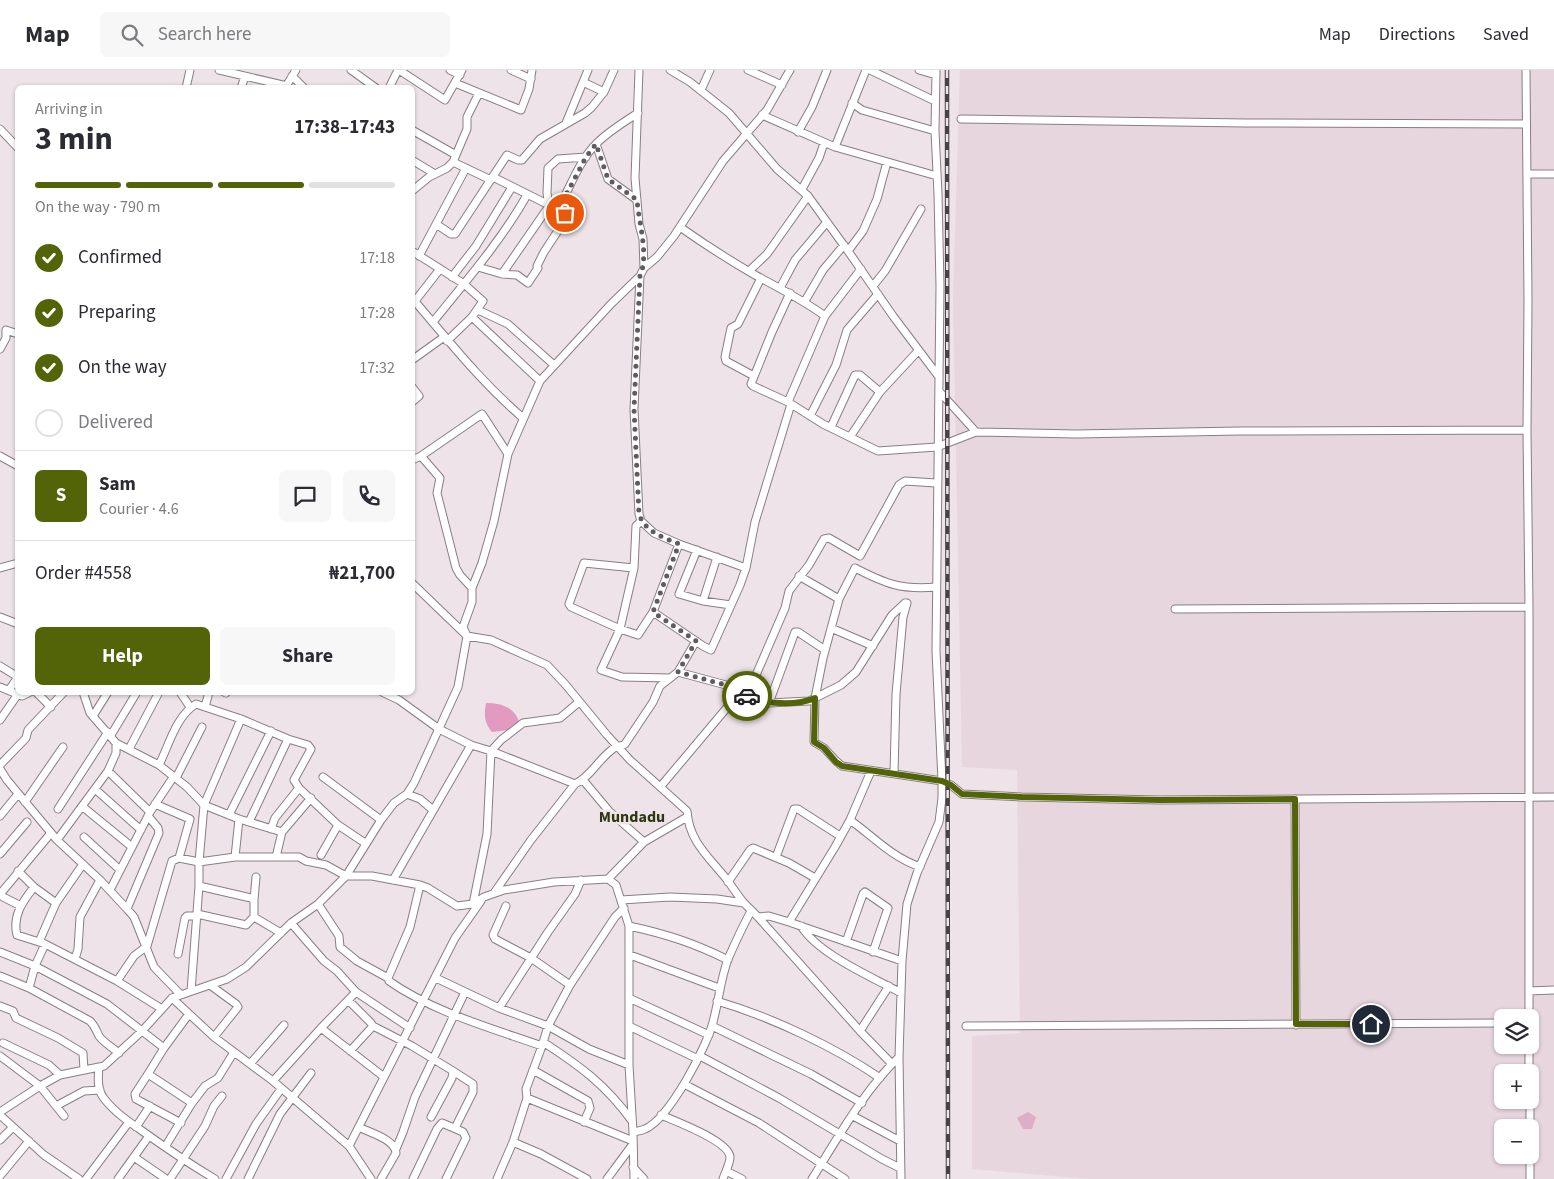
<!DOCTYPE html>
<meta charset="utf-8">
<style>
:root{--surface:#fff;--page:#f7f7f7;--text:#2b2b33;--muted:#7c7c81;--line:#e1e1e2;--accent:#536308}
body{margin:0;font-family:"Source Sans 3",sans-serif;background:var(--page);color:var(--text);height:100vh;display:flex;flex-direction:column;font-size:19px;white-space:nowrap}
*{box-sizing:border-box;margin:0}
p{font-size:16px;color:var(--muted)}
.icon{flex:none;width:28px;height:28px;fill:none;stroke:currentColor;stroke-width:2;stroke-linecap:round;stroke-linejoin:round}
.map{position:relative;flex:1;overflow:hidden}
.side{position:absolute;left:15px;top:15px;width:400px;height:610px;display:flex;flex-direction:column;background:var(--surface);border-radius:8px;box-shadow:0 1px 4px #0004}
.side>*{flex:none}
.tools{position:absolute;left:1494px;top:939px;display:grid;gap:10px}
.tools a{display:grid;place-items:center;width:45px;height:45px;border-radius:8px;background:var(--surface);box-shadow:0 1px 4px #0004;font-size:25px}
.pin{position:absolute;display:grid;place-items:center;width:42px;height:42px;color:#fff;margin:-21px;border:2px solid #fff;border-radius:50%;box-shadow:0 1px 5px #0007}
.courier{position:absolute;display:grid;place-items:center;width:50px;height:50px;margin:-25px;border:4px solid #536308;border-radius:50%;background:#fff;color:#222;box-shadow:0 1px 6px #0007}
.overview em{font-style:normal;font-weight:700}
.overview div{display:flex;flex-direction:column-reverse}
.overview{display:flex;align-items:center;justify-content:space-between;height:85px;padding:0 20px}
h1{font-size:32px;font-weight:700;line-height:38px}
.bar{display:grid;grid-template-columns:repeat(4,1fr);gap:8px 5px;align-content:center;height:60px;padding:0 20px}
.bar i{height:6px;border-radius:4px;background:var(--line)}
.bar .current{background:var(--accent)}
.bar p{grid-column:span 4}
.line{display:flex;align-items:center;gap:12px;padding:0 20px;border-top:1px solid var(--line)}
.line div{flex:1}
.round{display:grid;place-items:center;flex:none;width:52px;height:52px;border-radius:8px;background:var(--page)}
ol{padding:0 20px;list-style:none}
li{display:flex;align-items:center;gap:15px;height:55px}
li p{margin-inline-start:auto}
li .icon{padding:5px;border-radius:50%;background:var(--accent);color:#fff;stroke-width:4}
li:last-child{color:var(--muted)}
li i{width:28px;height:28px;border:2px solid var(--line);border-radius:50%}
.cta{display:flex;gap:10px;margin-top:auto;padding:10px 20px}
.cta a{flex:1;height:58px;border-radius:8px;background:var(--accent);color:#fff;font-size:20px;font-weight:700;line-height:58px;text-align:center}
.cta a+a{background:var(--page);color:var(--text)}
header{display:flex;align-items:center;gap:30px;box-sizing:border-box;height:70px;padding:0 25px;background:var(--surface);border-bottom:1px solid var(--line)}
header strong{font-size:24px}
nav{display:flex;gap:28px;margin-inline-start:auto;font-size:18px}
.search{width:350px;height:45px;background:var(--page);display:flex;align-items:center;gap:12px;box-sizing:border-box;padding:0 18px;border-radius:8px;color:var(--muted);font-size:19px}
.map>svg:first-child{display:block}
.built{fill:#e8d6df;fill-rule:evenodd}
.green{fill:#deadc6}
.water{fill:#e29ac0}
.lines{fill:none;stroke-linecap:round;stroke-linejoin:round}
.minor-casing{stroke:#887e83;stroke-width:9}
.minor{stroke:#fff;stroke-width:7}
.rail-casing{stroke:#474245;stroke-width:4.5}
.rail{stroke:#ede3e8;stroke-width:2.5;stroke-dasharray:8;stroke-linecap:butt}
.done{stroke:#615b5e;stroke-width:5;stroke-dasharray:0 9}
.route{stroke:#536308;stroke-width:6}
.labels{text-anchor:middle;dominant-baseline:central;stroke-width:5;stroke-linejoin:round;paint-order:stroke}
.quarter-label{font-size:16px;font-weight:bold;fill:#2f3711;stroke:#ede3e8}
</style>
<header>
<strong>Map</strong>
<div class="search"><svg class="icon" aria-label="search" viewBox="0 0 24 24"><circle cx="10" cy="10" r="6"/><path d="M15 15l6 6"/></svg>Search here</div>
<nav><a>Map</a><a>Directions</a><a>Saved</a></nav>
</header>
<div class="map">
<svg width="1554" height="1109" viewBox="0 0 1554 1109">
<rect width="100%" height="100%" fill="#ede3e8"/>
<path class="built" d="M960,0H1554V1109H1089L972,1099V966L1020,963L1017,700L962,697L953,227ZM1502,948H1530V975H1502ZM1502,1002H1530V1030H1502ZM1502,1058H1530V1085H1502Z"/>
<path class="green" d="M1028,1042L1036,1047L1032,1059H1023L1017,1048Z"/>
<path class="water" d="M486,633C502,633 518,638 520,657C511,660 501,661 492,662C484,652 484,645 486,633Z"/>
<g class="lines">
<defs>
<path id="minor" d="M219,0L287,16
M351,0L376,18
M399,0L445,30L462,0
M450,0L460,5
M511,0L531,9
M670,0L690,12L729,43L777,99L808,126L848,181L893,246L939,307
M748,0L782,15
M870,0L935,31
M919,0L936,5
M1526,0L1528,231L1527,360L1529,537V948
M292,6L304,18
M583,12L604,22
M455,13L521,40L529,19L532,0
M186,18L190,0
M241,18L245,6
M285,18L296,0
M389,18L398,0
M701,20L710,0
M852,33L862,40L935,61
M762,45L835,77L937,106
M961,49L1246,53L1526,54
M566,53L588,0
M0,59L18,78
M412,60L456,85
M798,62L812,37L827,0
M596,74L608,109L637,130
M835,77L866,0
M412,90L435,104
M453,92L491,110
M1527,104H1554
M802,119L819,88L824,73
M412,121L429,107L447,98L453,92L467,59V47L479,23
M558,140C569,119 580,89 597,73C609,61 624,52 638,43
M436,154L451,164H455L507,85L518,90H522L540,69L585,43L592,37L604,22L614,0
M680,157C704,174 729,190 755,205C779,218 803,230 825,246
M412,181L464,214L483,231L472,247L447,271
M848,181L863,161L877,129L887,92
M419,186L466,98
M478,197L502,204L517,205L528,213L538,198L537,196L544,182L567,147L565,143L493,107
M644,198L657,187L674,166L723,91L767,40L790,0
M749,201L767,184L808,126
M502,204L549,136L547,123L548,98L558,89L586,87
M640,206L634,339L639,444L641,451L654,463L679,474L746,498
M452,207L476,176L512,117
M873,216L885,201L921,139
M780,218L795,190L827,152
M790,223L772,262L751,314L753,316L788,332L823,354L878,381L937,377L976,362L1076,364L1240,361L1527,360
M412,228C449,271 480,311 523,348
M415,231L440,199
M805,231L823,200L844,175
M478,240L508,254L554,295
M472,247L540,311
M433,252C466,211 501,171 527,125
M0,279L6,268V260L18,264
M412,290L444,267
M754,306L726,291L725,287L731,258L738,254L761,208
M412,317L419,326L412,332
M939,321L976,362
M788,332L825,246L861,199
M810,346L836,295L847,260L878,224
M831,357L855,305H860L880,322
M850,367L880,322L918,281
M0,386L18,396
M421,386L440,408L437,423L456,498L460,505L472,518
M412,390L421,386L482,344L508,384
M641,451L636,456L634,498L620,559L601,600L622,607L670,608
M697,480L679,524L703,531L731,535
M0,498L18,493
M634,498L584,493L569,534L571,537L620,559L638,565L653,542L679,474
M799,506L839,529
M412,513L467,566L491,570L547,595L565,614L607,665L630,690L687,741C689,772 710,788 728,811C733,818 738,826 744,833
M936,517C901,520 886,514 855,498L839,529L823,588L815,628L814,672L824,678L836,691L842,696L942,711L951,715L962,724L1022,727L1159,730L1554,727
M703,531L717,487
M1175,539L1529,537
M653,542L703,576L711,580L740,515L746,498L755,452L791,334
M0,547L18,554
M831,558L873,576
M0,596L18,607L9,620
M678,602L748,621
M0,617L22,626L30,622
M36,622L51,637
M83,622L90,643L116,673L159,695C169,675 176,646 196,634L241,649L288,669L249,752
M180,622L190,637
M224,622L226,623
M382,622L399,630L439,659L471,675L491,681L575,714C592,706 600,686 617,676H621L625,674L653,632L660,616L678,602L696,571
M746,628L785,538L789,521L809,495L824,469L829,468L860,486L899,415L905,411L936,413
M769,633L795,562H798L825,580
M205,637L209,622
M93,646L108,622
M0,650L18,624
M111,665L137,622
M288,669L308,675L311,679L294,710L299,718
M129,679L159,622
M0,695L26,668L28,660L64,622
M159,695L187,717L204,735L239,749L282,762L276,787H299L306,791L326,795L346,806H372L420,815L428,818L457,836L473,834L484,827L504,820L554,812L608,809L616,815L629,856V995L633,1062L634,1109
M0,699L7,710L57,770L100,810L127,839L134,847L154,897L180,924
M108,701L150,742
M894,704L896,624L903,547L907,533H905
M323,707L381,750
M176,708L202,657
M583,710L609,741L644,772
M661,716L730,634L742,628L769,633L809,631L841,615L856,602L892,545L905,533
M95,719L141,760
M407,724L420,729L433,740
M1295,729L1296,955
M25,732L63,677
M155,734L190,749L179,788
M83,737L132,777
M58,739L108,662
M229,745L271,661
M0,746L18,724
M850,750C874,767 890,786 920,797
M271,759L275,748L299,718L338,755L365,773
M282,762L311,728
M84,767L120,800
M57,770L108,701L116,683V673
M0,784L27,752
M321,785L338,755
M235,787L239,749
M776,787L794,739H798L840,766
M83,794L56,833L39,872L45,874L117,911L162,939
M18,801L34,817L56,833
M608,809L644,772L687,747
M393,810L471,675
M728,812L750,780L753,778L789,793L815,808
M420,815L410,857L388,908L389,911C433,942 491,958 542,976
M199,816L251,828L254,830V847L281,863
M34,817C23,831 12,846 17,865L39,872
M110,820L150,742L174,706
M494,823L531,770L575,714
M254,830L256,807
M621,830L670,827L717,829L744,833L758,847L860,961L892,994
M318,834L339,866L340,877L357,891L388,908
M473,834L487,764L491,681L501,670L523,653L560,648L579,632
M21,836L3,827L1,823L51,763
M506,836L493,865L495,869L531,888L570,915
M127,839L159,763L158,758L148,746
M197,844L246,855L254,847
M758,847L769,846L789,852L902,891L907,834L917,803L939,752L942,728V711L936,581L940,216L938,124L935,61L936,0
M789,852L835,777L850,750L871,701
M291,853L324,891L337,901L356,922L410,958
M629,856C666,864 694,873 728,890
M801,856C818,884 872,907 901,923
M846,872L863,824L865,822L888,838L873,882
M0,882L35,896L107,934L164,978L148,1004L192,1033
M178,884L185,848L187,846H197
M630,885L719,918
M75,889L78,879L80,847L100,810
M0,906L29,918L90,951C95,956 96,960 99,966C104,973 113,978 119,983
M436,908L499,938L548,956L589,979L629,995
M117,911L134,886L147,876L172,791L179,788L199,792L235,787H276
M210,915L236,934L238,937L214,967
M29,918L35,896L45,874
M191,921L199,816V792L204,735L241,649
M1529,921L1554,920
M172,928L214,967L273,1011L349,1076L371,1109
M629,928L709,965
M348,930L371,953L373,956L350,981
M717,931C771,947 833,976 880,1008
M0,936L13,941L16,948L58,968L83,983L84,1000
M499,938L548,862L575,824L581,810
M373,956L412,976L453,1001L452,1008L431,1047
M629,956L698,989
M712,956L811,1004L862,1033
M966,956L1502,953
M321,958L384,1007
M860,961L889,916
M543,972C580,996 606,1015 632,1051
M3,973L49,995L60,1005
M1529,975V1002
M164,978L189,944
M0,986L40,1016L64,1046
M700,986L779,1028L882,1089L900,1098
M899,987L901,1109
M250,994L284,955
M99,998C98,1007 97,1019 103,1027C112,1040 126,1050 138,1058C163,1076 188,1093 215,1109
M533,1000L588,1031L590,1038L584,1052
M453,1001L473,1014V1022L455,1058
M148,1004L135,1024L136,1029L181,1053
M273,1011L321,958L356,922
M684,1014L759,1053L845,1109
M527,1028L633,1071
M1530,1030V1058
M56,1036L84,1021L100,1020
M0,1042L40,1016L60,1005L104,996L142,961L172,928L227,909L246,897L291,853L318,834L346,806L381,750L394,733L407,724L414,713L458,617L467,566L463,557L472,532V518L482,493L494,451L508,384L540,311L611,234L640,206L644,198L643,169L639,154L635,108L639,0
M0,1045L44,1085L79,1109
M661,1045C675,1051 729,1071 730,1087C730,1094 725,1102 723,1109
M853,1046L900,1071
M136,1057L150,1036
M359,1057C370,1063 395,1069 396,1083L381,1109
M633,1062C637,1061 641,1061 645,1059C669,1049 709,974 714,948C719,928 721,908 728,889C735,873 743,856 751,841
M1530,1068V1109
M0,1070L13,1057
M513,1072L541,1084L587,1109
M349,1076L455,868L481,831
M165,1077L192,1033L205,1016L218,1008L234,982
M396,1079L403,1062L415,1027L465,922
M134,1087L166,1109
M633,1097L644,1109
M726,1101L742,1109
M0,1106L29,1071
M86,1109L129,1052
M118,1109L149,1066
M170,1109L205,1056L214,1036L222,1026
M226,1109L256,1054L281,1019
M248,1109L280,1044L311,1003
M413,1109L437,1059L442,1053L463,1062L466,1068L446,1109
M497,1109L513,1072L527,1028L526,1019L542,976L548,956L570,915L615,847L624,838
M607,1109L633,1074
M812,1109C837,1069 865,1019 899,987L902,891"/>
</defs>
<use href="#minor" class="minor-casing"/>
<use href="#minor" class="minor"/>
<defs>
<path id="rail" d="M947,0L948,1109"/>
</defs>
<use href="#rail" class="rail-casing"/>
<use href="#rail" class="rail"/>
</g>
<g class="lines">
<path class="done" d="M565,143L558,140L586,87L596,74L608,109L637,130C639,154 649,185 640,206L634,339L639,444C645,462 663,467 679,474L653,542L696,571L678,602L748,621L747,626"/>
<path class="route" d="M747,626L746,628C767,633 794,637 815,628L814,672L824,678L836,692L842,696L942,711L951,715L962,724L1022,727L1159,730L1295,729L1296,954H1371"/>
</g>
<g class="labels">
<g class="quarter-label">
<text x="632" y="747">Mundadu</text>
</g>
</g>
</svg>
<div class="tools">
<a><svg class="icon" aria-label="layers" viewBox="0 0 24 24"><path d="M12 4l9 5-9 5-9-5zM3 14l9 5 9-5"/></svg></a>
<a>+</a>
<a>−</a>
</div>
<div class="pin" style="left:565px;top:143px;background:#ea580c"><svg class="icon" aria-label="bag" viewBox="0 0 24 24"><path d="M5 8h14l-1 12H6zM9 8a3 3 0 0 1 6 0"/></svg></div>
<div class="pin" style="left:1371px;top:954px;background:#1f2937"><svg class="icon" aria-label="home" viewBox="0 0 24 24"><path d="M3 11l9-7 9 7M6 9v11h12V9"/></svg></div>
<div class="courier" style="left:747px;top:626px"><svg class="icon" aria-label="car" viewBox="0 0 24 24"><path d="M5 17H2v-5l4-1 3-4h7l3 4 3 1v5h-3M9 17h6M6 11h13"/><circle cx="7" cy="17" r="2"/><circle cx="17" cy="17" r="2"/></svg></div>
<section class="side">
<div class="overview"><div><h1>3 min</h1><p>Arriving in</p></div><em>17:38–17:43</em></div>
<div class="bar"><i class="current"></i><i class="current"></i><i class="current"></i><i></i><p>On the way · 790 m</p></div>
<ol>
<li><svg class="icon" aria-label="check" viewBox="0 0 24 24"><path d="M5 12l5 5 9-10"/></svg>Confirmed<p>17:18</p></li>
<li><svg class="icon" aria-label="check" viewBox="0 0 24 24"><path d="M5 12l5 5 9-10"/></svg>Preparing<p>17:28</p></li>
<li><svg class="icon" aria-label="check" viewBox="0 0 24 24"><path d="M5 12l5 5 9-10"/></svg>On the way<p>17:32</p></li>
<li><i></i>Delivered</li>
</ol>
<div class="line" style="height:90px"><b class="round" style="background:var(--accent);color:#fff">S</b><div><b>Sam</b><p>Courier · 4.6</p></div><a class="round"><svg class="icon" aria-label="chat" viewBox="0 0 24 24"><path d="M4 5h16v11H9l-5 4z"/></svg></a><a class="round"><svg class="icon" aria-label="phone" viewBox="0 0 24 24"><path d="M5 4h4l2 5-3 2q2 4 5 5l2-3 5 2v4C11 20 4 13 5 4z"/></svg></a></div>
<div class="line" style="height:65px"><div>Order #4558</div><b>₦21,700</b></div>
<div class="cta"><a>Help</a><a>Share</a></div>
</section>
</div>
